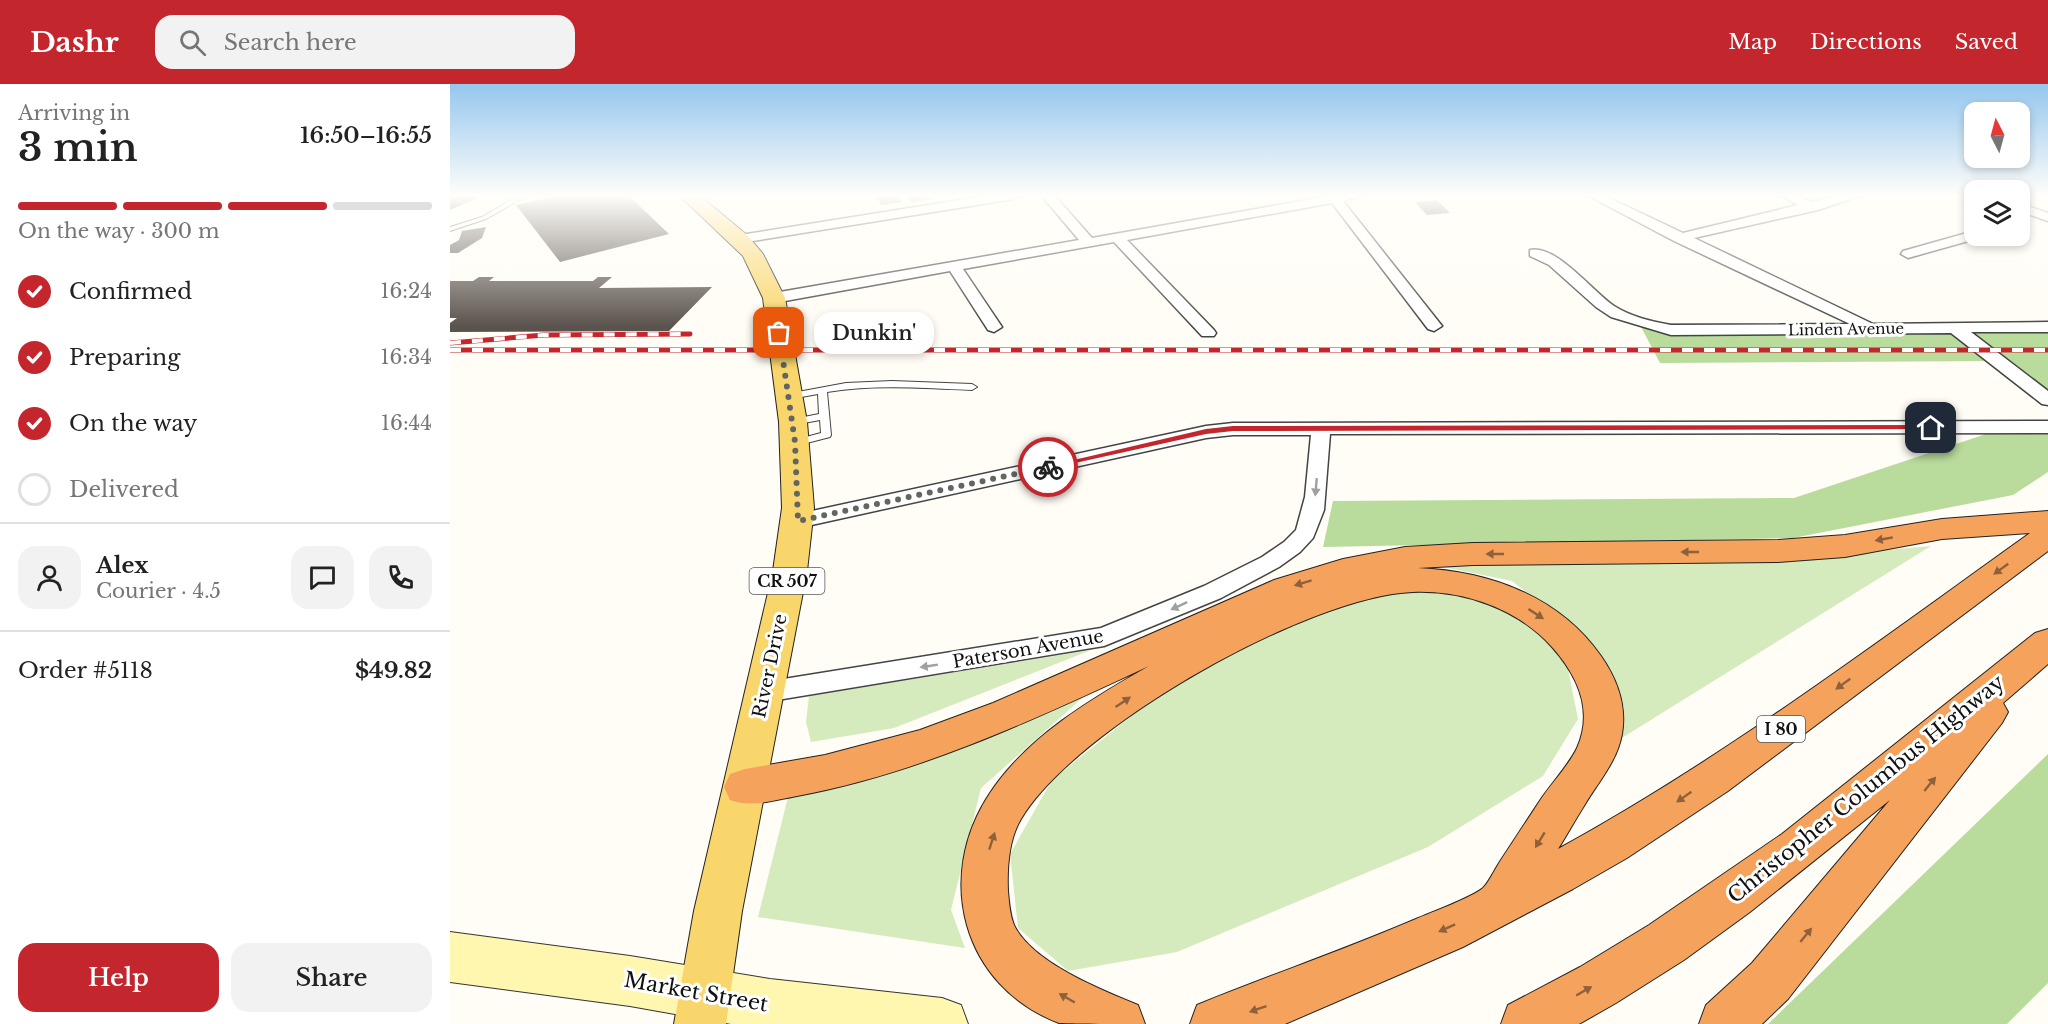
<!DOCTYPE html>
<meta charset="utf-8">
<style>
:root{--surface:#fff;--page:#f2f2f2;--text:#222;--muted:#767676;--line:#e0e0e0;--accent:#c4262e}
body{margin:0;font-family:"Libre Baskerville",serif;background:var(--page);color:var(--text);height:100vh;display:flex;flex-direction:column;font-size:22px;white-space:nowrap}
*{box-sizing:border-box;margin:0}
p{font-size:20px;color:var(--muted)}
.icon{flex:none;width:33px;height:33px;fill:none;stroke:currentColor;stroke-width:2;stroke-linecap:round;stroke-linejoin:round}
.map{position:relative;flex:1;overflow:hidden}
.drawer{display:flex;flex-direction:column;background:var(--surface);width:450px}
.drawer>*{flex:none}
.needle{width:39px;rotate:354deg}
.fabs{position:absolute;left:1514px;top:18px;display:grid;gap:12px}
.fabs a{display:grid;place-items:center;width:66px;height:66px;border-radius:12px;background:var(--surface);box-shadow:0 3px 9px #0003;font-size:30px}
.pin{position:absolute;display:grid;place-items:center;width:51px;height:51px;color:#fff;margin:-26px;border-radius:12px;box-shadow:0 3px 9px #0006}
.courier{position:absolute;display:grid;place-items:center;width:60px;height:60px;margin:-30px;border:4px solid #c4262e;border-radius:50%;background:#fff;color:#222;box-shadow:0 2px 8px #0007}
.bubble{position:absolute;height:42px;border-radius:18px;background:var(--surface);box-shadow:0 3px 9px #0003;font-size:20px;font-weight:600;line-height:42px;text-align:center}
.head em{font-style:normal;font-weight:600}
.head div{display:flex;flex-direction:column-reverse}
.head{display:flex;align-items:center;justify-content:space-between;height:102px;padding:0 18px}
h1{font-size:39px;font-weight:600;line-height:45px}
.bar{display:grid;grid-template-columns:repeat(4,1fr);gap:9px 6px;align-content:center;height:72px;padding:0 18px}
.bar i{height:8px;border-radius:4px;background:var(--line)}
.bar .current{background:var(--accent)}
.bar p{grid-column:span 4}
.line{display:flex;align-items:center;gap:15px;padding:0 18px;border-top:2px solid var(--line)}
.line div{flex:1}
.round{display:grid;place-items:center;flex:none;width:63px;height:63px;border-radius:18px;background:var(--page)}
ol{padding:0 18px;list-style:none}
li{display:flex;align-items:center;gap:18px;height:66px}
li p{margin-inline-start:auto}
li .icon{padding:6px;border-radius:50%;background:var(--accent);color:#fff;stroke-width:4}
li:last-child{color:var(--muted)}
li i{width:33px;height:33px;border:3px solid var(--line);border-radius:50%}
.action{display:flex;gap:12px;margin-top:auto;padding:12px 18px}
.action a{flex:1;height:69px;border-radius:18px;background:var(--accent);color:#fff;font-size:24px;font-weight:600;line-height:69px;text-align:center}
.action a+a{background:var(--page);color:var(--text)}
header{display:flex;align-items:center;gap:36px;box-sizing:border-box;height:84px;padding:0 30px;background:var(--accent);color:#fff}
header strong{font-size:28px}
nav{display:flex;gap:33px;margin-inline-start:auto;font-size:21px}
.search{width:420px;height:54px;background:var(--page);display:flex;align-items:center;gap:15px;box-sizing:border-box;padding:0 21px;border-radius:18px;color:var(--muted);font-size:22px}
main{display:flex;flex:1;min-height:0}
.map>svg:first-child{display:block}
.green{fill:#d5ebbd}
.forest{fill:#b9dc9c}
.building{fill:#5a524d}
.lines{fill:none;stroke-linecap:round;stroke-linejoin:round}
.lane-casing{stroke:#444;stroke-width:2}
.street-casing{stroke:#444;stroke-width:3}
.secondary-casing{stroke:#333;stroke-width:2}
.primary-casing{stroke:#222;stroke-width:2}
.highway-casing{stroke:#222;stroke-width:2}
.lane{fill:#fff;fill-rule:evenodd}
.street{fill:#fff;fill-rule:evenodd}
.secondary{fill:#fff6b0;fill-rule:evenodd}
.primary{fill:#f9d66b;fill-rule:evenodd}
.highway{fill:#f5a25d;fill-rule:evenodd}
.rail-casing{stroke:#c4262e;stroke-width:5}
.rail{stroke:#fff;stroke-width:4;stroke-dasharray:11;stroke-linecap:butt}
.oneway{fill:#a0a0a0}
.oneway2{fill:#8e613b}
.route{fill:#c4262e}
.done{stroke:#646461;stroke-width:6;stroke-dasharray:0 10.8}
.labels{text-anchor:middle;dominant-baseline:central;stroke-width:6;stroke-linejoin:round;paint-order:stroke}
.far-street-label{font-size:15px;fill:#111;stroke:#fff}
.shield{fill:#fff;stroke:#585858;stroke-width:1.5}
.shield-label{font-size:16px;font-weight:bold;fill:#111}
.street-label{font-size:18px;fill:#111;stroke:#fff}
.near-street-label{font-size:21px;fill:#111;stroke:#fff}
</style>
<header>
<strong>Dashr</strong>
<div class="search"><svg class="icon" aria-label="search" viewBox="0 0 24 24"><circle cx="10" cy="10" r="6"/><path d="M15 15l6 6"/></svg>Search here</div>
<nav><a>Map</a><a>Directions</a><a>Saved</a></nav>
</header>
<main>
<section class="drawer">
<div class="head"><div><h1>3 min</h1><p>Arriving in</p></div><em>16:50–16:55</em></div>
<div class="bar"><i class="current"></i><i class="current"></i><i class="current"></i><i></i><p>On the way · 300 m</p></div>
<ol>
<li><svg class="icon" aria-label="check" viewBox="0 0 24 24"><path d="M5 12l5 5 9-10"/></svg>Confirmed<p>16:24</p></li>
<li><svg class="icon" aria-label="check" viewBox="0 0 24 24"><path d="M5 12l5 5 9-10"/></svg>Preparing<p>16:34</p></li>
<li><svg class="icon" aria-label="check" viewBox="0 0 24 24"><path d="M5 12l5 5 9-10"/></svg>On the way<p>16:44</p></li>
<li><i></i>Delivered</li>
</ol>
<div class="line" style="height:108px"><a class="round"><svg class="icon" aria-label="person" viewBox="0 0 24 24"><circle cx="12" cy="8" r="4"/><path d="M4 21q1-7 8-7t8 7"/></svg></a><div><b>Alex</b><p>Courier · 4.5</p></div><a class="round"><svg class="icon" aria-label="chat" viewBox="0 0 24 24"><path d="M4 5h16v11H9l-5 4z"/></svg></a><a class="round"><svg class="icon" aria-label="phone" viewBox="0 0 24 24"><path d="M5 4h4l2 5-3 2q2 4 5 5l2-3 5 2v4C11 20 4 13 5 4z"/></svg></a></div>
<div class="line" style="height:78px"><div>Order #5118</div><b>$49.82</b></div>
<div class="action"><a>Help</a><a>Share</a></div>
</section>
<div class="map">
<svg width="1598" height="940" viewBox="0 0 1598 940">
<rect width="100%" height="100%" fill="#fffdf5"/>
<path class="green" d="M1481,462L1167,657L1174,624L1141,559L1062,497L974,479L1347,474Z
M993,503L1062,523L1115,570L1128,635L1093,692L978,763L727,868L618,887L568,844L560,770L602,696L715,605L828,544L918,511Z
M641,566L444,644L361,658L356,638L359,612Z
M639,608L531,704L501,826L515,864L308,833L338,713Z"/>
<path class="forest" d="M1189,239L1598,242V316L1547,277L1210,279Z
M1598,343V388L1563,411L1343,454L873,463L883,417L1344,414L1551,345Z
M1598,670V899L1557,940H1318Z"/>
<path class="building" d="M0,111H34L0,126Z
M113,111H178L219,150L110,178L66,121Z
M426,111H448L452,118L431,121Z
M457,111H479L481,115L461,118Z
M987,116L1000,129L977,131L965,118Z
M36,143L32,154L8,169H0V161L9,156L12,147Z
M29,193H44L39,197H143L148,193H162L149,204L262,203L219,247L0,248V239L7,234H0V197H23Z"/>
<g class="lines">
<defs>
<path id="lane" d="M70,111H78L36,135L0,147V143L32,133Z
M442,297L522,300L527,303L522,306C474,304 425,300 377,308L381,351L380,353L345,362L340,359L341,357L371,349L370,336L343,341L338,338L339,336L369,330L368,310L340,315L337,314V310L396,299Z"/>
<path id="street" d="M541,111H570L564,115L290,159L283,155L290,151Z
M591,111H604L642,154L885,111H914L893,117L992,242L984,247L978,245L882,119L677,156L764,246L766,249L764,252H752L664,158L513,185L552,243L544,248L538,246L500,187L324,219L316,214L324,209L629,156Z
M1137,111H1153L1233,149L1348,121L1329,111H1345L1362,118L1392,111H1413L1368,126L1244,154L1423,240L1598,238V248H1521L1598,307V321L1592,320L1501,249L1221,251L1161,233L1146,223L1099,181L1080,172V166C1106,160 1143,208 1164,222C1181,233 1201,237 1221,241L1400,240L1224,157Z
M1569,119L1598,129V137L1569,127Z
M1524,147V152H1530L1529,154L1458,174L1451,170L1453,167Z
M1598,337V349L880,350L874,426L863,454L850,468L829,483L771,514L654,562L315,618L306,615L302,608L306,601L315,598L651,544L754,502L812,473L834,458L846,446L855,413L861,351H783L756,354L348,444L340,442L337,437L340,432L348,430L756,342L783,339Z"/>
<path id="secondary" d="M0,848L180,872L320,895L492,914L511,921L518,940H281L180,922L0,898Z"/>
<path id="primary" d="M229,111H249L297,151L313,170L335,214L357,338L364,424L357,487L292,827L276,940H224L244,827L323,487L332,424L329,338L313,214L293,172Z"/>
<path id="highway" d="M1598,427V467L1278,707L1177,774L1123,805L1013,863L835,940H740L747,921C820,891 894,866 966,835C982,828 1021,814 1033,804C1039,798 1044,787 1049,779C1062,759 1076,738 1089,718C1100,701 1119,681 1127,664C1144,626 1127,591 1102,563C1068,525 1014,506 963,508C858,512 625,644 571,735C559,755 557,784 558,807C559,818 560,833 565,843C584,879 651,906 688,921L695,940C676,940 624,940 609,939C512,902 484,793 540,709C577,653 641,615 699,582C585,635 471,689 347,712C324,716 302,724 280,716L274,703L280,690L295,685L375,671L470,646L543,619L824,496L893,475L955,463L1023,459L1328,456L1395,451L1492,435ZM1580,449C1426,559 1274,674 1108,765C1117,751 1125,736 1134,722C1148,698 1167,678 1172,650C1177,621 1167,595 1151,572C1109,512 1039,487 968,484L1023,481L1328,478L1395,473L1492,455Z
M1598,545V580L1553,619L1558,628L1552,639L1338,915L1312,940H1249L1256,921L1302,879L1440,716L1300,828L1234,876L1166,919L1129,940H1051L1058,921L1130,883L1199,841L1332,750L1585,549Z"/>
</defs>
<use href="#lane" class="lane-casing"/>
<use href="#street" class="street-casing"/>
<use href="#secondary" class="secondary-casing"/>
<use href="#primary" class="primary-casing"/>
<use href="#highway" class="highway-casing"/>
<use href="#lane" class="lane"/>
<use href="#street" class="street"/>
<use href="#secondary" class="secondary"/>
<use href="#primary" class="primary"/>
<use href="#highway" class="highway"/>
<defs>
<path id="rail" d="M0,259L94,251L240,250
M0,266H1598"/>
</defs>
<use href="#rail" class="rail-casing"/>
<use href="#rail" class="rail"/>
</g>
<defs><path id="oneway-solid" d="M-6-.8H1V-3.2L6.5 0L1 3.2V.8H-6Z" transform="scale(1.5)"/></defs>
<g class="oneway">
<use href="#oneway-solid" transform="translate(866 403) rotate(95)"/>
<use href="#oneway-solid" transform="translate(729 522) rotate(155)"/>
<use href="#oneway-solid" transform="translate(479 582) rotate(171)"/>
</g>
<g class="oneway2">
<use href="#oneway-solid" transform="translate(1434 455) rotate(170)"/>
<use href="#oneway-solid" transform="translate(1240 468) rotate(180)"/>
<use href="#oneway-solid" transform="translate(1045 470) rotate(180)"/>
<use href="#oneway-solid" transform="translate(1551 485) rotate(144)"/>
<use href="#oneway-solid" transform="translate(853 499) rotate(163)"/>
<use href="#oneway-solid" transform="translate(1086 530) rotate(33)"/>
<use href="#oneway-solid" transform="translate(1393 600) rotate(144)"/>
<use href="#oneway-solid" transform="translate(673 618) rotate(-34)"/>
<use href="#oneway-solid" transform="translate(1480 700) rotate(-51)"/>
<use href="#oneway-solid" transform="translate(1234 713) rotate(145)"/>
<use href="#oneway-solid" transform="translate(1090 756) rotate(121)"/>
<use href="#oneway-solid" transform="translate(542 757) rotate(-72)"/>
<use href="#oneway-solid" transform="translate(997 844) rotate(156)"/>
<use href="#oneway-solid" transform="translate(1356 851) rotate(-51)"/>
<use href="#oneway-solid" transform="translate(1134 907) rotate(-30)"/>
<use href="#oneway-solid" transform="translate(617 914) rotate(-150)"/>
<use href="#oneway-solid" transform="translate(808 925) rotate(161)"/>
</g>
<linearGradient id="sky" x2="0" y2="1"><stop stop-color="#95c6ee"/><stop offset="0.46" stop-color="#fffefa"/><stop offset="1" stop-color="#fffefa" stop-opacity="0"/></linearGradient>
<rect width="1598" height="243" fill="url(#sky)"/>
<path class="route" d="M1481,341L1484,345L783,347L756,350L598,385L594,383L756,345L783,342Z"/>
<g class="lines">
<path class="done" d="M329,249L345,358L348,437L598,383"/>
</g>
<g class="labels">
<g class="far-street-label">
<text transform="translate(1396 245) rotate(-1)">Linden Avenue</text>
</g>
<g class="shield">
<rect x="299.5" y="484" width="75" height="26" rx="4.5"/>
<rect x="1307" y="632" width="48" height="26" rx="4.5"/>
</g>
<g class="shield-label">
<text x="337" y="497">CR 507</text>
<text x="1331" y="645">I 80</text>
</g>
<g class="street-label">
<text transform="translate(578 565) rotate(-10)">Paterson Avenue</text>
<text transform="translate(320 582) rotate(-78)">River Drive</text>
</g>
<g class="near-street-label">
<text transform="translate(1416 705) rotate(-39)">Christopher Columbus Highway</text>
<text transform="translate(246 908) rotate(10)">Market Street</text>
</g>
</g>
</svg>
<div class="fabs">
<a><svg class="needle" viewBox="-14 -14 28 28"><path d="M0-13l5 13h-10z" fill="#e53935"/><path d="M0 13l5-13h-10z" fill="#767676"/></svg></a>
<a><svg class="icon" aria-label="layers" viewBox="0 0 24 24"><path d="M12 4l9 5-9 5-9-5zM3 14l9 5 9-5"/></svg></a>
</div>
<div class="pin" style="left:329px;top:249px;background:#ea580c"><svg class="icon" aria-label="bag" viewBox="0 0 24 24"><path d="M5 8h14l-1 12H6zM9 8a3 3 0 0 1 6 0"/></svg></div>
<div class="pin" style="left:1481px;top:344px;background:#1f2937"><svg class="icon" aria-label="home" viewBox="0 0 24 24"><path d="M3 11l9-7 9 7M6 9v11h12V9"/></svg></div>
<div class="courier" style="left:598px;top:383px"><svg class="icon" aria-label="bike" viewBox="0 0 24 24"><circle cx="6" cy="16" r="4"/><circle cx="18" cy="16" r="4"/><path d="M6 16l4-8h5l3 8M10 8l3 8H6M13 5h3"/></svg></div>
<div class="bubble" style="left:364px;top:228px;width:120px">Dunkin'</div>
</div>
</main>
